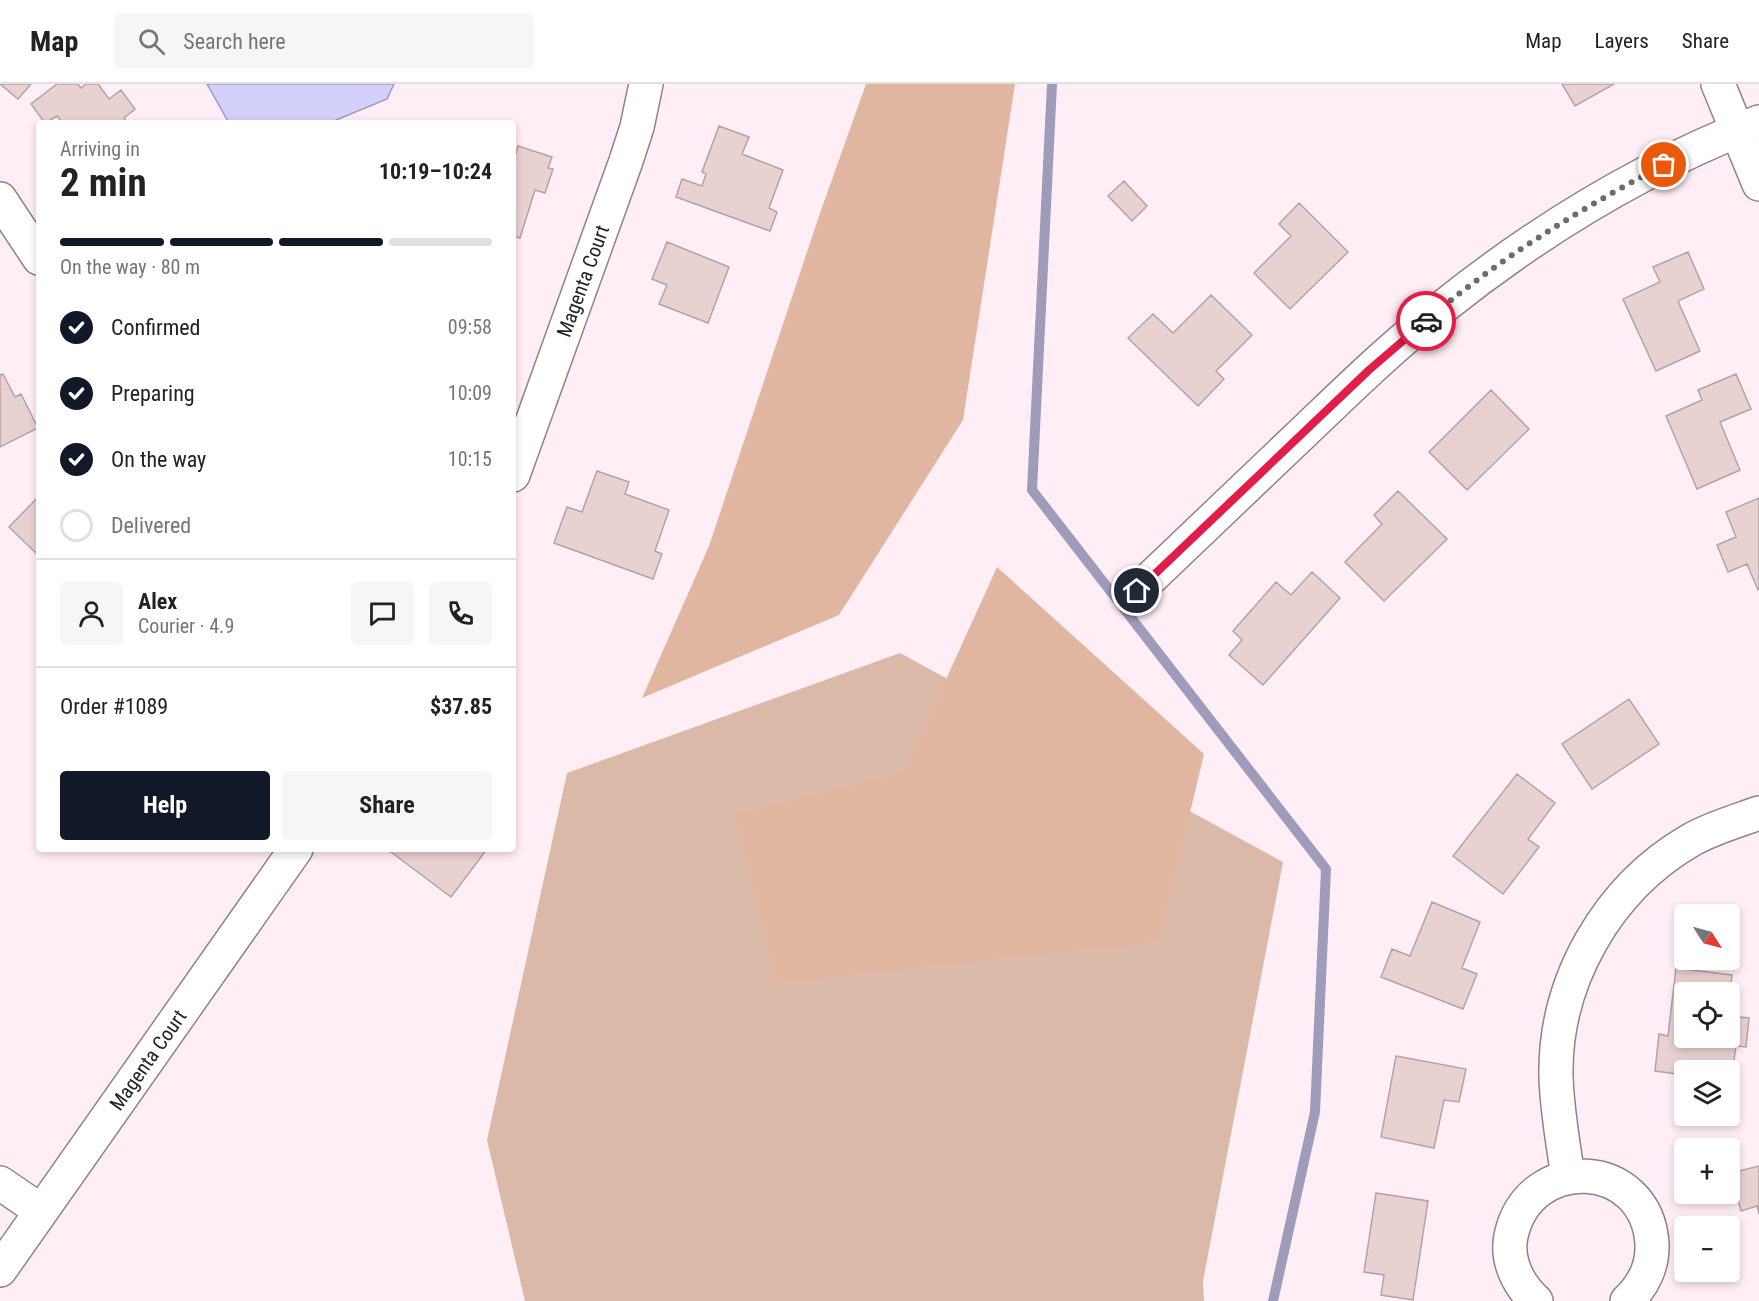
<!DOCTYPE html>
<meta charset="utf-8">
<style>
:root{--surface:#fff;--page:#f6f6f6;--text:#222;--muted:#767676;--line:#e0e0e0;--accent:#111827}
body{margin:0;font-family:"Roboto Condensed",sans-serif;background:var(--page);color:var(--text);height:100vh;display:flex;flex-direction:column;font-size:22px;white-space:nowrap}
*{box-sizing:border-box;margin:0}
p{font-size:20px;color:var(--muted)}
.icon{flex:none;width:33px;height:33px;fill:none;stroke:currentColor;stroke-width:2;stroke-linecap:round;stroke-linejoin:round}
.map{position:relative;flex:1;overflow:hidden}
.details{position:absolute;left:36px;top:36px;width:480px;height:732px;display:flex;flex-direction:column;background:var(--surface);border-radius:6px;box-shadow:0 3px 9px #0003}
.details>*{flex:none}
.needle{width:39px;rotate:126deg}
.tools{position:absolute;left:1674px;top:820px;display:grid;gap:12px}
.tools a{display:grid;place-items:center;width:66px;height:66px;border-radius:6px;background:var(--surface);box-shadow:0 3px 9px #0003;font-size:30px}
.pin{position:absolute;display:grid;place-items:center;width:51px;height:51px;color:#fff;margin:-26px;border:3px solid #fff;border-radius:50%;box-shadow:0 2px 6px #0007}
.courier{position:absolute;display:grid;place-items:center;width:60px;height:60px;margin:-30px;border:4px solid #e11d48;border-radius:50%;background:#fff;color:#222;box-shadow:0 2px 8px #0007}
.summary em{font-style:normal;font-weight:700}
.summary div{display:flex;flex-direction:column-reverse}
.summary{display:flex;align-items:center;justify-content:space-between;height:102px;padding:0 24px}
h1{font-size:39px;font-weight:700;line-height:45px}
.bar{display:grid;grid-template-columns:repeat(4,1fr);gap:9px 6px;align-content:center;height:72px;padding:0 24px}
.bar i{height:8px;border-radius:4px;background:var(--line)}
.bar .on{background:var(--accent)}
.bar p{grid-column:span 4}
.line{display:flex;align-items:center;gap:15px;padding:0 24px;border-top:2px solid var(--line)}
.line div{flex:1}
.round{display:grid;place-items:center;flex:none;width:63px;height:63px;border-radius:6px;background:var(--page)}
ol{padding:0 24px;list-style:none}
li{display:flex;align-items:center;gap:18px;height:66px}
li p{margin-inline-start:auto}
li .icon{padding:6px;border-radius:50%;background:var(--accent);color:#fff;stroke-width:4}
li:last-child{color:var(--muted)}
li i{width:33px;height:33px;border:3px solid var(--line);border-radius:50%}
.action{display:flex;gap:12px;margin-top:auto;padding:12px 24px}
.action a{flex:1;height:69px;border-radius:6px;background:var(--accent);color:#fff;font-size:24px;font-weight:700;line-height:69px;text-align:center}
.action a+a{background:var(--page);color:var(--text)}
header{display:flex;align-items:center;gap:36px;box-sizing:border-box;height:84px;padding:0 30px;background:var(--surface);border-bottom:2px solid var(--line)}
header strong{font-size:28px}
nav{display:flex;gap:33px;margin-inline-start:auto;font-size:21px}
.search{width:420px;height:54px;background:var(--page);display:flex;align-items:center;gap:15px;box-sizing:border-box;padding:0 21px;border-radius:6px;color:var(--muted);font-size:22px}
.map>svg:first-child{display:block}
.green{fill:#dbb9a8}
.forest{fill:#e1b6a1}
.water{fill:#d3d1fc;stroke:#9f9cbb;stroke-width:1.5}
.lines{fill:none;stroke-linecap:round;stroke-linejoin:round}
.stream{stroke:#9f9cbb;stroke-width:10}
.building{fill:#e8d1d1;stroke:#b7a1a1;stroke-width:1.5}
.street-casing{stroke:#938089;stroke-width:36}
.street{stroke:#fff;stroke-width:33}
.done{stroke:#73686d;stroke-width:6;stroke-dasharray:0 10.8}
.route{stroke:#e11d48;stroke-width:8}
.labels{text-anchor:middle;dominant-baseline:central;stroke-width:4.5;stroke-linejoin:round;paint-order:stroke}
.street-label{font-size:20px;fill:#272023;stroke:#fff}
</style>
<header>
<strong>Map</strong>
<div class="search"><svg class="icon" aria-label="search" viewBox="0 0 24 24"><circle cx="10" cy="10" r="6"/><path d="M15 15l6 6"/></svg>Search here</div>
<nav><a>Map</a><a>Layers</a><a>Share</a></nav>
</header>
<div class="map">
<svg width="1759" height="1217" viewBox="0 0 1759 1217">
<rect width="100%" height="100%" fill="#ffeef6"/>
<path class="green" d="M900,569L1283,778L1203,1197L1204,1217H525L487,1056L567,689Z"/>
<path class="forest" d="M866,0H1015L963,336L839,531L642,614L709,462L819,132Z
M997,483L1204,670L1159,858L776,899L735,730L904,688Z"/>
<path class="water" d="M207,0H394L387,15L329,39H229Z"/>
<g class="lines">
<path class="stream" d="M1052,0L1032,406L1326,785L1315,1028L1273,1217"/>
</g>
<path class="building" d="M0,0H31L18,15Z
M57,0H78L81,4L86,0H98L109,15L121,6L135,25L124,34L128,39H63L57,32L45,39L31,20Z
M1562,0H1614L1575,22Z
M719,42L749,53L742,70L783,86L769,124L777,128L770,147L676,113L682,95L702,102L706,90L702,88Z
M518,62L552,73L548,84L553,85L545,109L535,106L520,154L513,152V68L516,69Z
M1124,97L1147,122L1132,137L1108,112Z
M1299,119L1348,168L1290,225L1254,189L1291,152L1279,140Z
M667,158L729,183L708,239L659,220L667,201L652,195Z
M1688,168L1704,205L1678,217L1700,267L1656,287L1623,215L1660,198L1653,183Z
M1211,211L1252,251L1216,287L1224,295L1198,322L1128,254L1153,230L1173,249Z
M3,290L15,313L21,310L38,344L0,363V291Z
M1736,290L1751,325L1720,338L1740,386L1697,405L1666,332L1702,316L1698,306Z
M1491,306L1529,345L1467,406L1429,368Z
M597,387L629,398L625,410L669,426L655,467L662,470L653,495L554,459L567,423L582,428Z
M1398,407L1447,455L1384,517L1345,478L1382,440L1374,431Z
M39,412V472L9,443Z
M1759,414V505L1758,506L1747,480L1728,488L1717,461L1736,453L1726,428Z
M1312,488L1340,514L1263,601L1229,571L1242,556L1233,547L1276,498L1291,511Z
M1629,615L1659,660L1592,705L1562,660Z
M1517,690L1555,719L1528,755L1539,763L1503,810L1453,772Z
M387,765H487L451,813Z
M1432,818L1480,838L1462,884L1477,890L1463,925L1381,893L1392,865L1410,872Z
M1676,884L1732,891L1730,911V909H1684V954H1730V932L1749,934L1746,963L1736,962L1731,996H1730V987H1684V991L1655,987L1659,950L1668,952Z
M1396,972L1466,985L1459,1018L1444,1016L1434,1064L1381,1053Z
M1759,1082V1130L1757,1122L1741,1127L1731,1089Z
M1376,1109L1428,1117L1413,1216L1381,1211L1384,1191L1364,1188Z"/>
<g class="lines">
<defs>
<path id="street" d="M1718,0L1759,100
M0,115L39,174
M513,391L626,77L637,43L646,0
M1137,507C1194,453 1251,398 1308,344C1352,302 1395,260 1443,223C1538,147 1645,82 1759,38
M1568,1092C1563,1060 1557,1026 1556,993C1554,897 1608,804 1691,756C1712,744 1737,737 1759,729
M0,1099L41,1127
M0,1186L296,765
M1536,1217C1518,1201 1506,1176 1511,1152C1529,1068 1647,1074 1652,1160C1653,1182 1643,1202 1627,1217"/>
</defs>
<use href="#street" class="street-casing"/>
<use href="#street" class="street"/>
</g>
<g class="lines">
<path class="done" d="M1426,237C1498,175 1580,125 1664,81"/>
<path class="route" d="M1137,507L1369,286L1426,237"/>
</g>
<g class="labels">
<g class="street-label">
<text transform="translate(583 197) rotate(-70)">Magenta Court</text>
<text transform="translate(148 976) rotate(-55)">Magenta Court</text>
</g>
</g>
</svg>
<div class="tools">
<a><svg class="needle" viewBox="-14 -14 28 28"><path d="M0-13l5 13h-10z" fill="#e53935"/><path d="M0 13l5-13h-10z" fill="#767676"/></svg></a>
<a><svg class="icon" aria-label="locate" viewBox="0 0 24 24"><circle cx="12" cy="12" r="6"/><path d="M12 2v4M12 18v4M2 12h4M18 12h4"/></svg></a>
<a><svg class="icon" aria-label="layers" viewBox="0 0 24 24"><path d="M12 4l9 5-9 5-9-5zM3 14l9 5 9-5"/></svg></a>
<a>+</a>
<a>−</a>
</div>
<div class="pin" style="left:1664px;top:81px;background:#ea580c"><svg class="icon" aria-label="bag" viewBox="0 0 24 24"><path d="M5 8h14l-1 12H6zM9 8a3 3 0 0 1 6 0"/></svg></div>
<div class="pin" style="left:1137px;top:507px;background:#1f2937"><svg class="icon" aria-label="home" viewBox="0 0 24 24"><path d="M3 11l9-7 9 7M6 9v11h12V9"/></svg></div>
<div class="courier" style="left:1426px;top:237px"><svg class="icon" aria-label="car" viewBox="0 0 24 24"><path d="M5 17H2v-5l4-1 3-4h7l3 4 3 1v5h-3M9 17h6M6 11h13"/><circle cx="7" cy="17" r="2"/><circle cx="17" cy="17" r="2"/></svg></div>
<section class="details">
<div class="summary"><div><h1>2 min</h1><p>Arriving in</p></div><em>10:19–10:24</em></div>
<div class="bar"><i class="on"></i><i class="on"></i><i class="on"></i><i></i><p>On the way · 80 m</p></div>
<ol>
<li><svg class="icon" aria-label="check" viewBox="0 0 24 24"><path d="M5 12l5 5 9-10"/></svg>Confirmed<p>09:58</p></li>
<li><svg class="icon" aria-label="check" viewBox="0 0 24 24"><path d="M5 12l5 5 9-10"/></svg>Preparing<p>10:09</p></li>
<li><svg class="icon" aria-label="check" viewBox="0 0 24 24"><path d="M5 12l5 5 9-10"/></svg>On the way<p>10:15</p></li>
<li><i></i>Delivered</li>
</ol>
<div class="line" style="height:108px"><a class="round"><svg class="icon" aria-label="person" viewBox="0 0 24 24"><circle cx="12" cy="8" r="4"/><path d="M4 21q1-7 8-7t8 7"/></svg></a><div><b>Alex</b><p>Courier · 4.9</p></div><a class="round"><svg class="icon" aria-label="chat" viewBox="0 0 24 24"><path d="M4 5h16v11H9l-5 4z"/></svg></a><a class="round"><svg class="icon" aria-label="phone" viewBox="0 0 24 24"><path d="M5 4h4l2 5-3 2q2 4 5 5l2-3 5 2v4C11 20 4 13 5 4z"/></svg></a></div>
<div class="line" style="height:78px"><div>Order #1089</div><b>$37.85</b></div>
<div class="action"><a>Help</a><a>Share</a></div>
</section>
</div>
